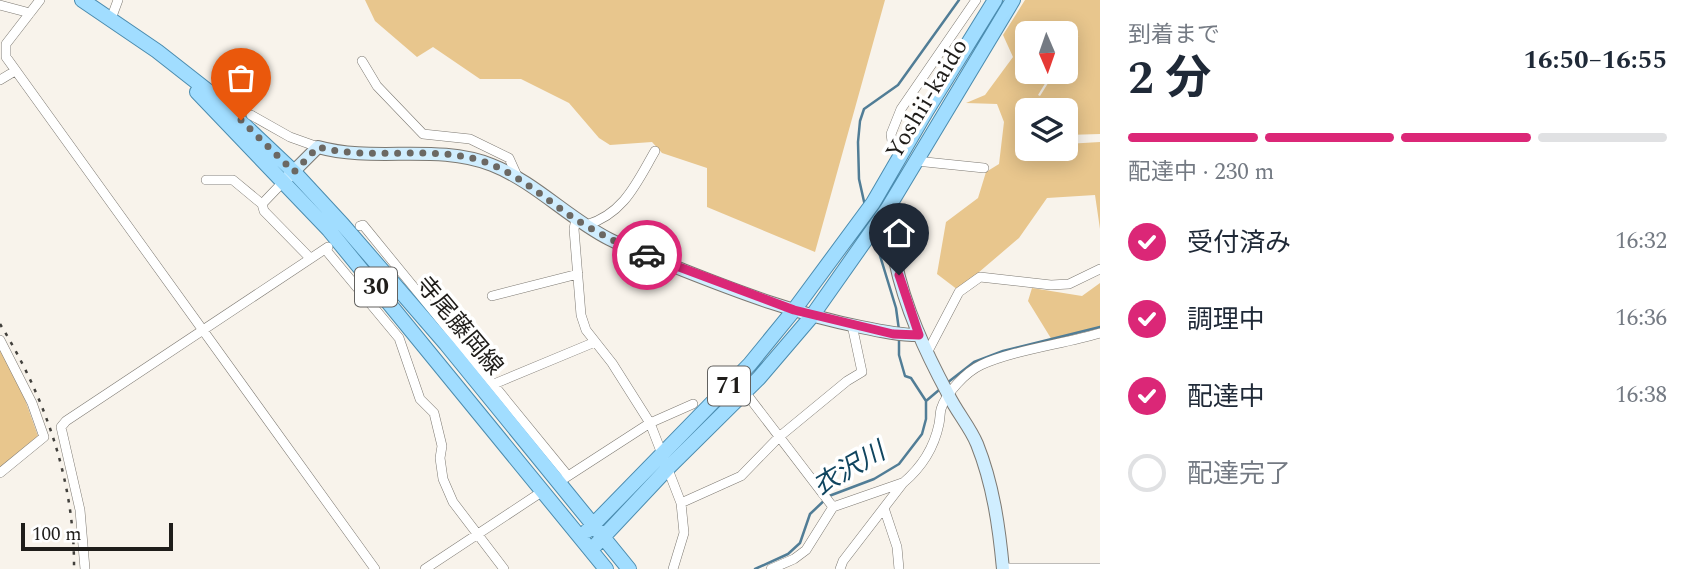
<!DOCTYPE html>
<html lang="ja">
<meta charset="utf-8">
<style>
:root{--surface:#fff;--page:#f6f6f7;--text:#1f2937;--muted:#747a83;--line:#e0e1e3;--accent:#db2777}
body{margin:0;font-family:Spectral,"Noto Sans JP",serif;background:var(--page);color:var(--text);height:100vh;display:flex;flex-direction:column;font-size:26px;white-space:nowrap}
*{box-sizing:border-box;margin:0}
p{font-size:23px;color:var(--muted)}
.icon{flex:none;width:38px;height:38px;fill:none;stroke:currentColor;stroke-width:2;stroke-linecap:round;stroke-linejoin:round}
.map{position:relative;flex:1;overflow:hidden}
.sheet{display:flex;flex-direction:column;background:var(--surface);width:595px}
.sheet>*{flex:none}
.needle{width:46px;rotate:178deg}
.buttons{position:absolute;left:1015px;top:21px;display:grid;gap:14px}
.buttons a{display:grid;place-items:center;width:63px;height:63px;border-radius:10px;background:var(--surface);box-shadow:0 4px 18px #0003;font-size:35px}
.scale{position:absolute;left:21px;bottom:18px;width:152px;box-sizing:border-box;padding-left:7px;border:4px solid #1f1d1a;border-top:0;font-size:19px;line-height:24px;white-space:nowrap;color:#1f1d1a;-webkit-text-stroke:5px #fff;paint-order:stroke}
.pin{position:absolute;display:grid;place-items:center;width:60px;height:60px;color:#fff;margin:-72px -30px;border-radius:50% 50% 50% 0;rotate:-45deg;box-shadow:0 0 7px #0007}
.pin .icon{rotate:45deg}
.courier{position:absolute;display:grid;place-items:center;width:70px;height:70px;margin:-35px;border:5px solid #db2777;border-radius:50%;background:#fff;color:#222;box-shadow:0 2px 9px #0007}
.headline em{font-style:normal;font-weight:700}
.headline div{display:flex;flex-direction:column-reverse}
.headline{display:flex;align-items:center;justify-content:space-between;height:119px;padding:0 28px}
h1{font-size:46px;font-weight:700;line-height:52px}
.bar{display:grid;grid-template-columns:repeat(4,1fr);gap:10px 7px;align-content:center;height:84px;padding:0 28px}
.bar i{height:9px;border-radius:5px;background:var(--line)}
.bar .selected{background:var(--accent)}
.bar p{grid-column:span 4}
ol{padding:0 28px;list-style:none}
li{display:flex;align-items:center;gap:21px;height:77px}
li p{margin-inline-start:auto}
li .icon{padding:7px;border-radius:50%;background:var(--accent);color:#fff;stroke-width:4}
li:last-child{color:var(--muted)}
li i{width:38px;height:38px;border:4px solid var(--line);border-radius:50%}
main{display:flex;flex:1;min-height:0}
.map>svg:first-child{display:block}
.green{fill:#e8c68d;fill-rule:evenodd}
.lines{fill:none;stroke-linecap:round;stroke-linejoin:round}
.stream{stroke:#517d96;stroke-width:2.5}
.street-casing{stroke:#7d7972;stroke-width:10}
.secondary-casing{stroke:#7d7972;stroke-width:14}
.primary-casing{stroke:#4b8caf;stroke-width:16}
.street{stroke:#fff;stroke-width:9}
.secondary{stroke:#d0eeff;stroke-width:12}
.primary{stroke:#a1ddff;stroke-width:14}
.rail{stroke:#42403c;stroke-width:2.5;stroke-dasharray:3.5 7;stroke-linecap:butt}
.done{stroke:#6b6863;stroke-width:7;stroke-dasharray:0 12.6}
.route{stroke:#db2777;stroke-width:9}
.labels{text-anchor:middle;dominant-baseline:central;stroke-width:7;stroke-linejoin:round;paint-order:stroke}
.shield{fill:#fff;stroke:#62615f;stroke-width:2}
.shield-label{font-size:23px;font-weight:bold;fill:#1f1d1a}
.street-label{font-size:24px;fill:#1f1d1a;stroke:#fff}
.water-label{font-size:26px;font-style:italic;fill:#10455f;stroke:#fff}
</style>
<main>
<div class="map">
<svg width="1100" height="569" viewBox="0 0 1100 569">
<rect width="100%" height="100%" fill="#f8f3eb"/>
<path class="green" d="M365,0H885L815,252L707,207V168L662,153L652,142L610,145L599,138L569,103L521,79H480L433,47L417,57L375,21Z
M1025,0H1100V134L1066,135V110H1061V100H1047L1051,104V110H1027V149H1066V144L1100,142V229L1095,195L1047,198L1019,238L958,290L937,274L946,222L978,198L986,172L999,164L1004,122L997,104L966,103L985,95L1013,57L1003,35ZM1027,33H1066V36L1080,37H1066V72H1055L1040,96L1038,95L1052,72H1027Z
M1100,283V328L1052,340L1028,301L1032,288L1082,296Z
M0,346L17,377L38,436L0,468Z"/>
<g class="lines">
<path class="stream" d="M865,206L859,179L858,142L860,121L864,109L898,85L959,0
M874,236L896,308L899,330
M899,337V355L905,376L911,378L926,401
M947,383L974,362L1003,351L1100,327
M926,401L939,390
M755,569L788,554L800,543L810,514L829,496L874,479L899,464L922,434L926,419V401"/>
<defs>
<path id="street" d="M40,0L6,44V57L375,569
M0,5L30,13
M111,19L118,0
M362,61L377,86L423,134L470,139L509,158L518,178
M0,80L15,71
M251,115L290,137L318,147
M902,154L893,148L891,134L901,109L976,0
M916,161L984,168
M206,180H233L262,204
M284,181L262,204L264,211L310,258
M576,219L574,229L581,315L586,330L612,363L650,423L681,503L684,533L673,569
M586,225C624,214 637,182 655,151
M360,226L363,225L568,476
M325,249L399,338L420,399L434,413L442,446L440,458L443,479L453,502L504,569
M492,296L578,274
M0,340L32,403L44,437L0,473
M927,353L959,292L980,277L1051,285L1069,284L1100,269
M494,384L595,342
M745,392L833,507
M565,478L650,423L693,404
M681,503L741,476L779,437L847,381L862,372L852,325
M884,508L897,547L899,569
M1003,568H1100
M85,569L80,510L61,427L66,421L328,247
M425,569L543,491
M771,569L794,559L806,550L833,507L902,483
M840,569L843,561L903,483C922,467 934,448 939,424C940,419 940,413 941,409C946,393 966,372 981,365C1014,350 1063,344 1100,333"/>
<path id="secondary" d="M286,179L318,147C375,163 436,143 492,165C535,182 568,218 609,239C633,251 659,260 683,270C741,293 800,315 861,327C880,331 899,335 919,335
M888,208C890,225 892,243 895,260C905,308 925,351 948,394C956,411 970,427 977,444C993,484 999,526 1003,569"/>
<path id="primary" d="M82,0L157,51L208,91L294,172L343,225L446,344L629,569
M197,92L329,230L606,569
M587,531L750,364L794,310L873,203L927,110L995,0
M591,550L668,468L759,378L812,316L888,208L1013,0"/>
</defs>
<use href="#street" class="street-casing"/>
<use href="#secondary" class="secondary-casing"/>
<use href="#primary" class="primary-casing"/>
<use href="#street" class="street"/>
<use href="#secondary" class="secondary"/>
<use href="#primary" class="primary"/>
<path class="rail" d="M0,324C45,397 75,482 74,569"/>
</g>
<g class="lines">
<path class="done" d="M241,120L294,172L318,147C371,161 427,145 479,160C515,171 544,198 575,219C598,233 621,245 647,255"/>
<path class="route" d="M647,255L794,310L893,334L919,335L899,275"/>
</g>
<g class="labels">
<g class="shield">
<rect x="355" y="267.5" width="42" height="39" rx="5"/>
<rect x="708" y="366.5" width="42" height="39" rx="5"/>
</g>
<g class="shield-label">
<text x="376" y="287">30</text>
<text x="729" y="386">71</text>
</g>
<g class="street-label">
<text transform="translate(927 99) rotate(-59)">Yoshii-kaido</text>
<text transform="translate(459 326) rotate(50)">寺尾藤岡線</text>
</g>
<g class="water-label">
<text transform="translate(849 469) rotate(-30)">衣沢川</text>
</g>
</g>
</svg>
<div class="buttons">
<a><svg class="needle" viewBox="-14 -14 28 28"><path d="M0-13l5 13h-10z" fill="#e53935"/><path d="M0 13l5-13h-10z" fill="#747a83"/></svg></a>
<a><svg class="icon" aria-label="layers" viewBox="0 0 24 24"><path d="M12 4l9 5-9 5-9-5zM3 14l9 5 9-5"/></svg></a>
</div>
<div class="scale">100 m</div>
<div class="pin" style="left:241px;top:120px;background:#ea580c"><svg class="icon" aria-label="bag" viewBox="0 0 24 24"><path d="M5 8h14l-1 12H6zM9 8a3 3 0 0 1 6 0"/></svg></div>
<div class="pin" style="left:899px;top:275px;background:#1f2937"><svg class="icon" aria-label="home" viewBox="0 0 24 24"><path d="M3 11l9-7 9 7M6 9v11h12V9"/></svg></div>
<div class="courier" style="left:647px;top:255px"><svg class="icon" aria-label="car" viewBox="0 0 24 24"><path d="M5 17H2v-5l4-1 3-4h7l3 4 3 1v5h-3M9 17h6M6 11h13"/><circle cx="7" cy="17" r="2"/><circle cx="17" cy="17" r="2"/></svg></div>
</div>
<section class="sheet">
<div class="headline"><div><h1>2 分</h1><p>到着まで</p></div><em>16:50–16:55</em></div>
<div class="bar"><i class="selected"></i><i class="selected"></i><i class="selected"></i><i></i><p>配達中 · 230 m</p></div>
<ol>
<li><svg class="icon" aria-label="check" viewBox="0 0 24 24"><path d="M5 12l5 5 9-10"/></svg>受付済み<p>16:32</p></li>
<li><svg class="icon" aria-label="check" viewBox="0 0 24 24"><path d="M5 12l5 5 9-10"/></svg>調理中<p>16:36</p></li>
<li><svg class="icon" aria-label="check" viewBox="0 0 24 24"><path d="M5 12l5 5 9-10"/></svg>配達中<p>16:38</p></li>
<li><i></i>配達完了</li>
</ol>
</section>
</main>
